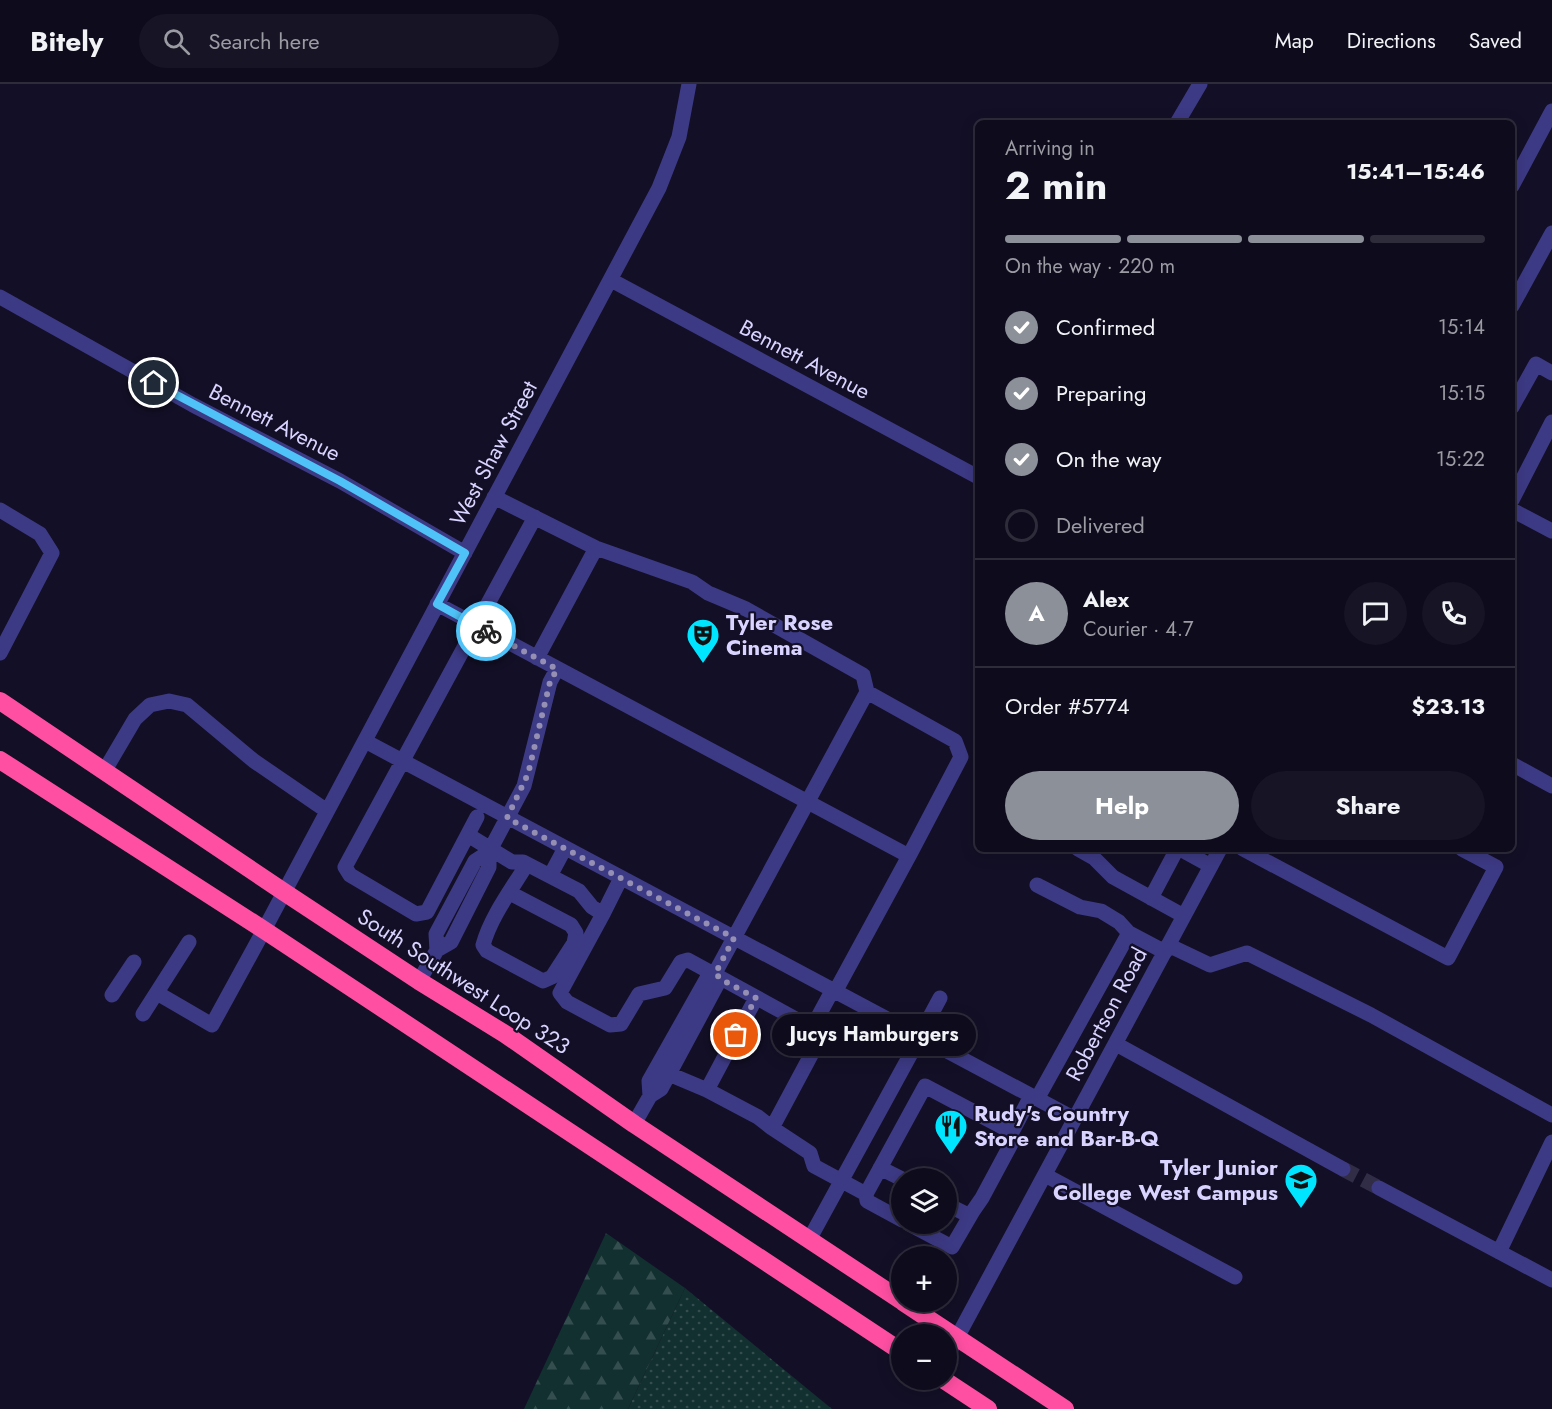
<!DOCTYPE html>
<meta charset="utf-8">
<style>
:root{--surface:#0e0b1c;--page:#171425;--text:#f1f3f6;--muted:#9b9ba3;--line:#2e2b3b;--accent:#8c9099}
body{margin:0;font-family:Jost,sans-serif;background:var(--page);color:var(--text);height:100vh;display:flex;flex-direction:column;font-size:22px;white-space:nowrap}
*{box-sizing:border-box;margin:0}
p{font-size:20px;color:var(--muted)}
.icon{flex:none;width:33px;height:33px;fill:none;stroke:currentColor;stroke-width:2;stroke-linecap:round;stroke-linejoin:round}
.map{position:relative;flex:1;overflow:hidden}
.drawer{position:absolute;left:975px;top:36px;width:540px;height:732px;display:flex;flex-direction:column;background:var(--surface);border-radius:9px;box-shadow:0 3px 15px #0003,0 0 0 2px var(--line)}
.drawer>*{flex:none}
.controls{position:absolute;left:891px;top:1084px;display:grid;gap:12px}
.controls a{display:grid;place-items:center;width:66px;height:66px;border-radius:50%;background:var(--surface);box-shadow:0 3px 15px #0003,0 0 0 2px var(--line);font-size:30px}
.pin{position:absolute;display:grid;place-items:center;width:51px;height:51px;color:#fff;margin:-26px;border:3px solid #fff;border-radius:50%;box-shadow:0 2px 6px #0007}
.courier{position:absolute;display:grid;place-items:center;width:60px;height:60px;margin:-30px;border:4px solid #4fc3f7;border-radius:50%;background:#fff;color:#222;box-shadow:0 2px 8px #0007}
.bubble{position:absolute;height:42px;border-radius:21px;background:var(--surface);box-shadow:0 3px 15px #0003,0 0 0 2px var(--line);font-size:20px;font-weight:700;line-height:42px;text-align:center}
.summary em{font-style:normal;font-weight:700}
.summary div{display:flex;flex-direction:column-reverse}
.summary{display:flex;align-items:center;justify-content:space-between;height:102px;padding:0 30px}
h1{font-size:39px;font-weight:700;line-height:45px}
.bar{display:grid;grid-template-columns:repeat(4,1fr);gap:9px 6px;align-content:center;height:72px;padding:0 30px}
.bar i{height:8px;border-radius:4px;background:var(--line)}
.bar .on{background:var(--accent)}
.bar p{grid-column:span 4}
.line{display:flex;align-items:center;gap:15px;padding:0 30px;border-top:2px solid var(--line)}
.line div{flex:1}
.round{display:grid;place-items:center;flex:none;width:63px;height:63px;border-radius:32px;background:var(--page)}
ol{padding:0 30px;list-style:none}
li{display:flex;align-items:center;gap:18px;height:66px}
li p{margin-inline-start:auto}
li .icon{padding:6px;border-radius:50%;background:var(--accent);color:#fff;stroke-width:4}
li:last-child{color:var(--muted)}
li i{width:33px;height:33px;border:3px solid var(--line);border-radius:50%}
.cta{display:flex;gap:12px;margin-top:auto;padding:12px 30px}
.cta a{flex:1;height:69px;border-radius:36px;background:var(--accent);color:#fff;font-size:24px;font-weight:700;line-height:69px;text-align:center}
.cta a+a{background:var(--page);color:var(--text)}
header{display:flex;align-items:center;gap:36px;box-sizing:border-box;height:84px;padding:0 30px;background:var(--surface);border-bottom:2px solid var(--line)}
header strong{font-size:28px}
nav{display:flex;gap:33px;margin-inline-start:auto;font-size:21px}
.search{width:420px;height:54px;background:var(--page);display:flex;align-items:center;gap:15px;box-sizing:border-box;padding:0 21px;border-radius:33px;color:var(--muted);font-size:22px}
.map>svg:first-child{display:block}
.grass{fill:url(#grass-dots)}
.forest{fill:url(#forest-firs)}
.lines{fill:none;stroke-linecap:round;stroke-linejoin:round}
.minor-tunnel{stroke:#312d47;stroke-width:15;stroke-dasharray:15 8;stroke-linecap:butt}
.minor{stroke:#3d3a85;stroke-width:15}
.highway{stroke:#ff4fa3;stroke-width:18}
.done{stroke:#948fb3;stroke-width:6;stroke-dasharray:0 10.8}
.route{stroke:#4fc3f7;stroke-width:8}
.labels{text-anchor:middle;dominant-baseline:central;stroke-width:4.5;stroke-linejoin:round;paint-order:stroke}
.street-label{font-size:22px;fill:#d9d4ff;stroke:#130f26}
.poi-label{font-size:22px;font-weight:bold;fill:#d9d4ff;stroke:#130f26;text-anchor:start}
</style>
<header>
<strong>Bitely</strong>
<div class="search"><svg class="icon" aria-label="search" viewBox="0 0 24 24"><circle cx="10" cy="10" r="6"/><path d="M15 15l6 6"/></svg>Search here</div>
<nav><a>Map</a><a>Directions</a><a>Saved</a></nav>
</header>
<div class="map">
<svg width="1552" height="1325" viewBox="0 0 1552 1325">
<defs>
<pattern id="grass-dots" width="8" height="8" patternUnits="userSpaceOnUse" patternTransform="scale(1.5)"><rect width="8" height="8" fill="#12302f"/><path d="M2 2h.1M6 6h.1" fill="none" stroke="#344d4e" stroke-width="1.8" stroke-linecap="round"/></pattern>
<pattern id="forest-firs" width="22" height="20" patternUnits="userSpaceOnUse" patternTransform="scale(1.5)"><rect width="22" height="20" fill="#12302f"/><path d="M5 1l3.5 6h-7zM16 11l3.5 6h-7z" fill="#344d4e"/></pattern>
</defs>
<rect width="100%" height="100%" fill="#130f26"/>
<path class="grass" d="M685,1204L832,1325H628Z"/>
<path class="forest" d="M606,1149L685,1204L628,1325H524Z"/>
<g class="lines">
<path class="minor-tunnel" d="M1343,1085L1379,1104"/>
<path class="minor" d="M1177,39L1200,0
M1512,102L1552,27
M611,196L978,393
M0,213L193,321L340,397L465,469
M1512,222L1552,149
M1512,323L1536,280L1552,289
M494,413L596,464L692,498L708,509L746,525L863,591L867,608L715,889
M1512,416L1552,338
M0,426L40,450L52,469L0,569
M1512,426L1552,447
M437,520L909,772L835,908
M537,574L596,464
M867,608L955,657L961,673L909,772
M365,657L1075,1035
M1512,680L1552,702
M105,686L135,635L150,621L169,617L187,621L254,677L327,727
M477,733L427,828L416,830L350,791L345,783L535,433
M468,751L512,778H523L579,807L592,823L603,830L621,794
M1078,765L1094,774L1113,793L1184,832
M1180,765L1211,782
M1243,765L1448,874L1496,783L1462,765
M489,768L524,702L550,598L557,585
M550,792L565,764
M1037,801L1080,823L1101,827L1119,838L1129,849
M510,809L571,841L576,849L574,859L552,893L543,897L487,867L483,861C491,832 512,805 527,780
M1151,814L1177,765
M603,830L560,909L567,918L610,941L621,940L639,910L665,904L681,878L688,876L812,944L832,907
M1168,861L1210,881L1247,869L1371,931L1552,1031
M419,897L437,866L451,858L489,783V768L475,777L436,850L437,866
M157,909L212,941L264,846L659,104L679,53L689,0
M112,911L134,878
M143,930L189,858
M919,953L940,914
M1116,960L1343,1085
M669,990L707,1006L758,1033L772,1044L810,1069L814,1082L866,1110L867,1117L902,1136
M707,1006L756,914
M1037,1015L1129,849L1165,868
M634,1040L650,1012L661,1005L718,899L715,889L706,896L649,997L650,1012
M772,1044L818,958L812,944
M880,1084L902,1095
M1045,1091L1235,1193
M1379,1104L1552,1196
M866,1110L925,1002L1012,1048
M946,1120L970,1132
M909,1140L952,1163L973,1127L982,1114L1011,1060L1012,1048L1031,1012
M809,1156L920,953
M1499,1168L1552,1058
M946,1274L1220,765"/>
<path class="highway" d="M0,617L284,808L419,897L505,950L634,1040L902,1217
M0,676L264,846L902,1268
M903,1218L1065,1325
M944,1296L988,1325"/>
</g>
<g class="lines">
<path class="done" d="M486,547L557,585L550,598L528,690L507,734L734,854L715,890L726,898L756,914L736,951"/>
<path class="route" d="M154,299L340,397L465,469L437,520L486,547"/>
</g>
<defs>
<symbol id="theatre-pin" viewBox="-11 -11 22 30"><path d="M0 17L-7.5 6A9.5 9.5 0 1 1 7.5 6Z" fill="#00e5ff" stroke="#130f26"/><path d="M-5-5.5Q0-4 5-5.5V0Q5 5 0 6Q-5 5-5 0ZM-3.3-2.5H-1v1.5H-3.3ZM1-2.5H3.3v1.5H1ZM-2.8 1Q0 5.5 2.8 1Z" fill="#111"/></symbol>
<symbol id="restaurant-pin" viewBox="-11 -11 22 30"><path d="M0 17L-7.5 6A9.5 9.5 0 1 1 7.5 6Z" fill="#00e5ff" stroke="#130f26"/><path d="M-5-6h1v4h1v-4h1v4h1v-4h1v5L-1.5 .5V6h-2V.5L-5-1ZM5-6V6H3V1.5H1.5Q1.5-4 5-6Z" fill="#111"/></symbol>
<symbol id="university-pin" viewBox="-11 -11 22 30"><path d="M0 17L-7.5 6A9.5 9.5 0 1 1 7.5 6Z" fill="#00e5ff" stroke="#130f26"/><path d="M0-5L7-2L0 1L-7-2ZM-4 1L0 2.5L4 1V4Q0 6-4 4Z" fill="#111"/></symbol>
</defs>
<g fill-rule="evenodd">
<use href="#theatre-pin" x="684" y="532" width="38" height="52"/>
<use href="#restaurant-pin" x="932" y="1023" width="38" height="52"/>
<use href="#university-pin" x="1282" y="1077" width="38" height="52"/>
</g>
<g class="labels">
<g class="street-label">
<text transform="translate(805 275) rotate(28)">Bennett Avenue</text>
<text transform="translate(275 338) rotate(27)">Bennett Avenue</text>
<text transform="translate(493 369) rotate(-62)">West Shaw Street</text>
<text transform="translate(464 897) rotate(33)">South Southwest Loop 323</text>
<text transform="translate(1106 930) rotate(-62)">Robertson Road</text>
</g>
<g class="poi-label">
<text x="726" y="538">Tyler Rose<tspan x="726" dy="25">Cinema</tspan></text>
<text x="974" y="1029">Rudy's Country<tspan x="974" dy="25">Store and Bar-B-Q</tspan></text>
<text x="1278" y="1083" text-anchor="end">Tyler Junior<tspan x="1278" dy="25">College West Campus</tspan></text>
</g>
</g>
</svg>
<div class="controls">
<a><svg class="icon" aria-label="layers" viewBox="0 0 24 24"><path d="M12 4l9 5-9 5-9-5zM3 14l9 5 9-5"/></svg></a>
<a>+</a>
<a>−</a>
</div>
<div class="pin" style="left:736px;top:951px;background:#ea580c"><svg class="icon" aria-label="bag" viewBox="0 0 24 24"><path d="M5 8h14l-1 12H6zM9 8a3 3 0 0 1 6 0"/></svg></div>
<div class="pin" style="left:154px;top:299px;background:#1f2937"><svg class="icon" aria-label="home" viewBox="0 0 24 24"><path d="M3 11l9-7 9 7M6 9v11h12V9"/></svg></div>
<div class="courier" style="left:486px;top:547px"><svg class="icon" aria-label="bike" viewBox="0 0 24 24"><circle cx="6" cy="16" r="4"/><circle cx="18" cy="16" r="4"/><path d="M6 16l4-8h5l3 8M10 8l3 8H6M13 5h3"/></svg></div>
<div class="bubble" style="left:772px;top:930px;width:204px">Jucys Hamburgers</div>
<section class="drawer">
<div class="summary"><div><h1>2 min</h1><p>Arriving in</p></div><em>15:41–15:46</em></div>
<div class="bar"><i class="on"></i><i class="on"></i><i class="on"></i><i></i><p>On the way · 220 m</p></div>
<ol>
<li><svg class="icon" aria-label="check" viewBox="0 0 24 24"><path d="M5 12l5 5 9-10"/></svg>Confirmed<p>15:14</p></li>
<li><svg class="icon" aria-label="check" viewBox="0 0 24 24"><path d="M5 12l5 5 9-10"/></svg>Preparing<p>15:15</p></li>
<li><svg class="icon" aria-label="check" viewBox="0 0 24 24"><path d="M5 12l5 5 9-10"/></svg>On the way<p>15:22</p></li>
<li><i></i>Delivered</li>
</ol>
<div class="line" style="height:108px"><b class="round" style="background:var(--accent);color:#fff">A</b><div><b>Alex</b><p>Courier · 4.7</p></div><a class="round"><svg class="icon" aria-label="chat" viewBox="0 0 24 24"><path d="M4 5h16v11H9l-5 4z"/></svg></a><a class="round"><svg class="icon" aria-label="phone" viewBox="0 0 24 24"><path d="M5 4h4l2 5-3 2q2 4 5 5l2-3 5 2v4C11 20 4 13 5 4z"/></svg></a></div>
<div class="line" style="height:78px"><div>Order #5774</div><b>$23.13</b></div>
<div class="cta"><a>Help</a><a>Share</a></div>
</section>
</div>
